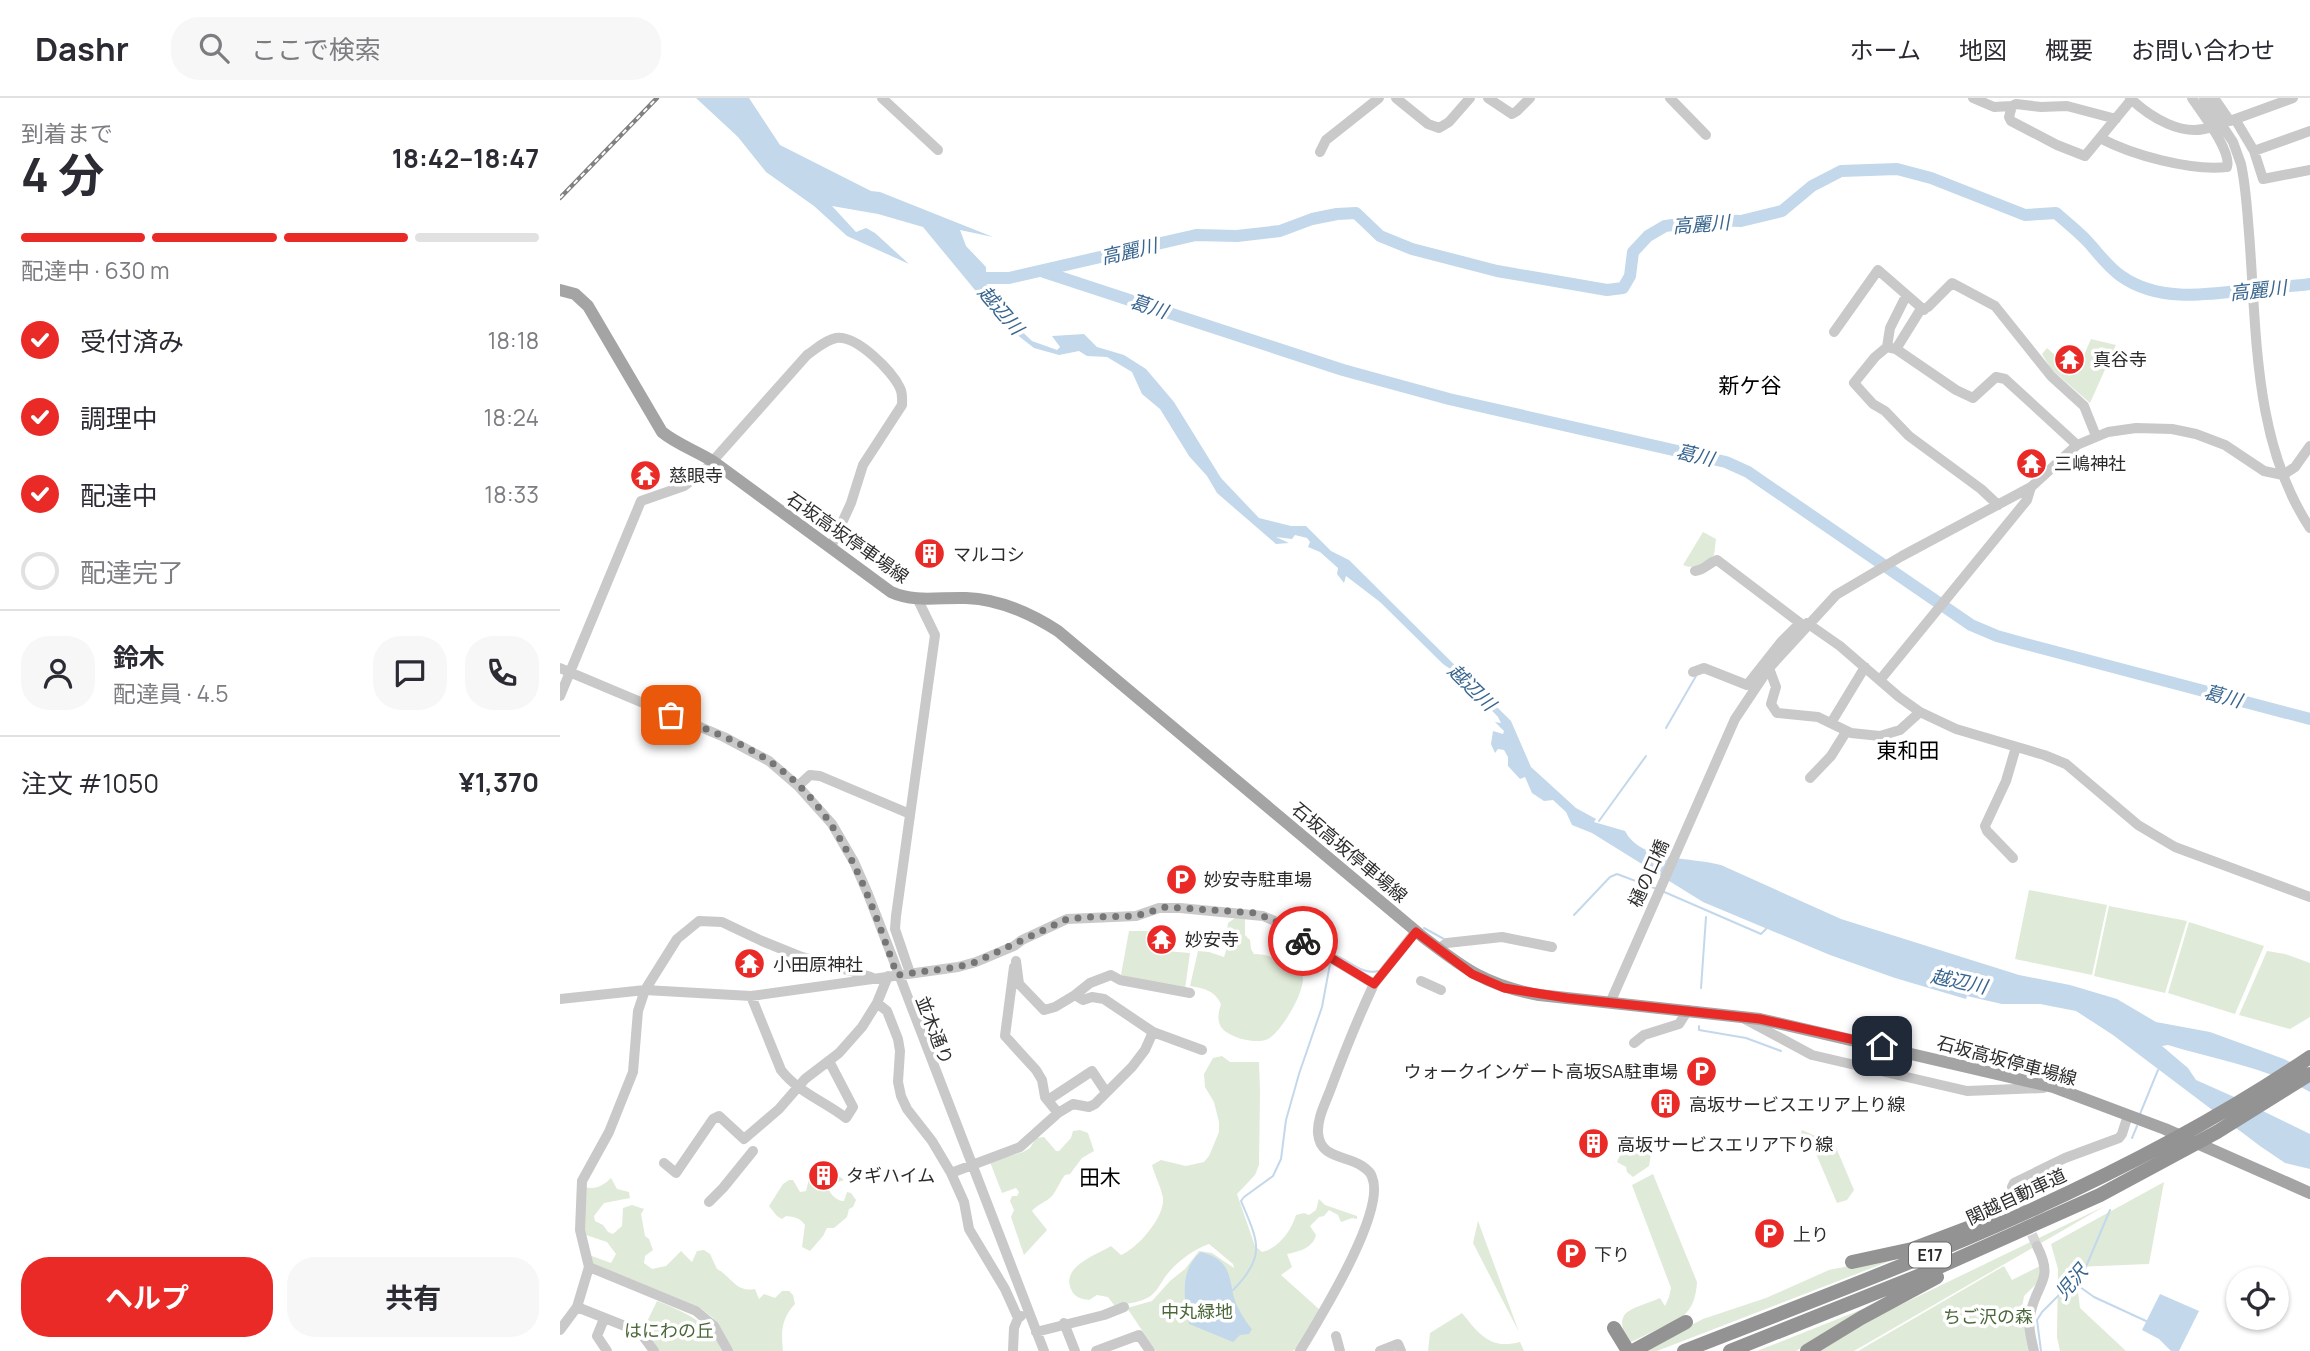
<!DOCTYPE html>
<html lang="ja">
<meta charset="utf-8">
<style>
:root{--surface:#fff;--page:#f7f7f7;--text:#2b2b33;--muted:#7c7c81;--line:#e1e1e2;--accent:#e92a27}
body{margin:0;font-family:Manrope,"Noto Sans JP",sans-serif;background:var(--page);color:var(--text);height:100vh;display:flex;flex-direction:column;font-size:26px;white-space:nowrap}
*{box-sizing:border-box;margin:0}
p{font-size:23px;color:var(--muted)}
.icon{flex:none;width:38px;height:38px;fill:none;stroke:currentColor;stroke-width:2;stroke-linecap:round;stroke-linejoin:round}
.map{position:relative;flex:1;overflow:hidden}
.drawer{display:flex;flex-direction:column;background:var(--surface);width:560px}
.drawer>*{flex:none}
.tools{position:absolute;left:1666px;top:1169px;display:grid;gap:14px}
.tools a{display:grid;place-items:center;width:63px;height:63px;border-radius:50%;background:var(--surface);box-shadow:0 2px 5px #0004;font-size:35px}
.pin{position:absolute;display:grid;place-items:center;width:60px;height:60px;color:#fff;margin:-30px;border-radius:14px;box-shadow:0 4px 10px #0006}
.courier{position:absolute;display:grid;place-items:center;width:70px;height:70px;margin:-35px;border:5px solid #e92a27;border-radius:50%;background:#fff;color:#222;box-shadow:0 2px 9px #0007}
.head em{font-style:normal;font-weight:700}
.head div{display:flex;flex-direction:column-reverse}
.head{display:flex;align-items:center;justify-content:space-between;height:119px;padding:0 21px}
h1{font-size:46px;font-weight:700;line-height:52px}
.bar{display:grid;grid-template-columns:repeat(4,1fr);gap:10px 7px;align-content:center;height:84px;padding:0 21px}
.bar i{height:9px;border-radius:5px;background:var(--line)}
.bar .selected{background:var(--accent)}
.bar p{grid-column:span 4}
.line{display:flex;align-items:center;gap:18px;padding:0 21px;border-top:2px solid var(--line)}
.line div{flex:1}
.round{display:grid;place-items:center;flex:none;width:74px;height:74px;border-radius:28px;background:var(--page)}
ol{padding:0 21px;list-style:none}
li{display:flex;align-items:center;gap:21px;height:77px}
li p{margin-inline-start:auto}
li .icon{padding:7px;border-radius:50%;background:var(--accent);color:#fff;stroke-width:4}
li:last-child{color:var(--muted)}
li i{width:38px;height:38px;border:4px solid var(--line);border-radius:50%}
.primary-button{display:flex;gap:14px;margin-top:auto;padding:14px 21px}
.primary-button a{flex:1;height:80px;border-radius:28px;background:var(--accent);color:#fff;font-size:28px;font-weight:700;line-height:80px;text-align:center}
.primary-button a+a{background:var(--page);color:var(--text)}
header{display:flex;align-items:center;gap:42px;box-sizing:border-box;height:98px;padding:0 35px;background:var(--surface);border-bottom:2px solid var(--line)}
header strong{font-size:33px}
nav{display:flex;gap:38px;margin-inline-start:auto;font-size:24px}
.search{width:490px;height:63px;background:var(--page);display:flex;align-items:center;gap:18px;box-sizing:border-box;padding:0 24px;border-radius:28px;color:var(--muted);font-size:26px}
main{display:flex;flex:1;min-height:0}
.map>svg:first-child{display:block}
.green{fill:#e0ead8}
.water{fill:#c3d8eb}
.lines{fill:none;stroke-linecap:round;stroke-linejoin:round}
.stream{stroke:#c3d8eb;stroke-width:2}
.river{stroke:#c3d8eb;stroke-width:12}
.minor-tunnel{stroke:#d5d5d5;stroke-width:10;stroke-dasharray:10 5;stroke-linecap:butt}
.minor{stroke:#c9c9c9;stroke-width:10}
.major{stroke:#a4a4a4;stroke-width:12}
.highway{stroke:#939393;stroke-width:14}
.rail-casing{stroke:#818181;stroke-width:4.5}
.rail{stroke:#fff;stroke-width:2;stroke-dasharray:5;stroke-linecap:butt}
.done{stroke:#767676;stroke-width:7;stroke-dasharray:0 12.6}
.route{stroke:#e92a27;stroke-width:9}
.labels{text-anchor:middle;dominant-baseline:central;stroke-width:7;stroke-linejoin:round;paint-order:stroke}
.shield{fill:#fff;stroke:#6b6b6b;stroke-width:2}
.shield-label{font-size:16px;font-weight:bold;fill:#2c2c2c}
.poi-label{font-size:18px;fill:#2c2c2c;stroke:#fff;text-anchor:start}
.street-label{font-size:18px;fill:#2c2c2c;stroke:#fff}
.park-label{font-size:18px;fill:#4a6839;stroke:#fff}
.water-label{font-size:19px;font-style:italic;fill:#39668f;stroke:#fff}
.quarter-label{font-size:21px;fill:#000;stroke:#fff}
</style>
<header>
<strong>Dashr</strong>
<div class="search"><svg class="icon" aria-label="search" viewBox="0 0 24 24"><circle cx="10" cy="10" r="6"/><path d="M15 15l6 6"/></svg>ここで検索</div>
<nav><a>ホーム</a><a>地図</a><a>概要</a><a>お問い合わせ</a></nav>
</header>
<main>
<section class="drawer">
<div class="head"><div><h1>4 分</h1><p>到着まで</p></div><em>18:42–18:47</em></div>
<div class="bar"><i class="selected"></i><i class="selected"></i><i class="selected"></i><i></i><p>配達中 · 630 m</p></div>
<ol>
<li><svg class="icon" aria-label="check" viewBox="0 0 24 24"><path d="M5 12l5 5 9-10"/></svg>受付済み<p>18:18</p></li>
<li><svg class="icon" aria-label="check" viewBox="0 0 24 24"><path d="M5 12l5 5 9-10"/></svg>調理中<p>18:24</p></li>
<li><svg class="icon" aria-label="check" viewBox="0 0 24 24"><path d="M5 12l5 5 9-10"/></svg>配達中<p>18:33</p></li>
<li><i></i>配達完了</li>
</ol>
<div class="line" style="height:126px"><a class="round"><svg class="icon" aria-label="person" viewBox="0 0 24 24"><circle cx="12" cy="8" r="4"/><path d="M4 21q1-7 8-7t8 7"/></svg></a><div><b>鈴木</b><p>配達員 · 4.5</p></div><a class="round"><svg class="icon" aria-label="chat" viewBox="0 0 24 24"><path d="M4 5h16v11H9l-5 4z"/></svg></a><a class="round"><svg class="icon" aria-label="phone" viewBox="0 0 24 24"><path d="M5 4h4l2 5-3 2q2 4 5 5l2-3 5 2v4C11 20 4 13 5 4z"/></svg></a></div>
<div class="line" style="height:91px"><div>注文 #1050</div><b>¥1,370</b></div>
<div class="primary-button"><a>ヘルプ</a><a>共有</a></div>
</section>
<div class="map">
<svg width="1750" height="1253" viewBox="0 0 1750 1253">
<rect width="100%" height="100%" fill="#fff"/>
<path class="green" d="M1531,241L1556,247L1530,305L1491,271L1482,256L1487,250L1512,272L1517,273Z
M1143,434L1156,441L1154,457C1147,466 1134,472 1123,467Z
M1469,792L1547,807L1532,877L1455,861Z
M1549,808L1627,823L1605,895L1534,878Z
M676,819L685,821V837L690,842L691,851L694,856C706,856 714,859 724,867L731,865C737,869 742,873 743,881C743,897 721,934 708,941C696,947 665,939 660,927C657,920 659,912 661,906C654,892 645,891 630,888L638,853L649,854L664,859L670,840L667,832L668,825Z
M1629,824L1704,848L1675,916L1608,895Z
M569,833H594V852L630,855L625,891L561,877Z
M1707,853L1725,856L1750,865V919L1730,931L1679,917Z
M662,958L670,964H699L700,994L699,1067L695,1077L677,1096L695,1148L702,1154C719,1150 731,1133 736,1117L744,1115L749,1117L756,1112L759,1101L765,1107L797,1118V1121L792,1120L781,1124L778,1117L769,1112L764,1118L759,1119L750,1128L756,1137C753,1150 738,1154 727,1156L732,1169L721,1177L760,1212L737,1251L732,1253H596L567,1210L592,1203L610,1183L625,1171L639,1153L652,1155L674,1170L673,1166L649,1146C634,1151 615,1165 605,1179C600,1186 596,1196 587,1200C578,1205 565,1206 554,1207L548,1199L537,1197L529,1202C521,1201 514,1199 511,1191C501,1168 537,1157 551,1148L561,1157C578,1150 605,1119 603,1100C601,1089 595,1078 592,1067L601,1062L626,1068L644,1064L649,1058L659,1034V1024L654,1004L645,989L644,976L653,960Z
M520,1032L528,1035L534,1053L522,1060L510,1076L505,1077C500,1083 497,1092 492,1098C486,1104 478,1106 472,1113L487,1132L464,1157L451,1119L454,1112L450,1103L452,1098H457L459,1094L456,1090L442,1095L430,1064L463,1054L470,1050L476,1040L484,1039L496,1053H499L511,1040L513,1033Z
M1242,1032L1275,1047L1294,1092L1287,1102L1277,1105L1251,1044L1240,1039Z
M1070,1035L1075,1040H1080L1091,1056L1089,1068L1073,1079L1067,1074L1066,1069L1057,1064Z
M270,1071L284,1082L275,1085L269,1092C272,1098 277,1103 284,1103L287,1094L291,1095L296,1102L293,1109L289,1111L287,1119L274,1130H267L263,1138L250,1153L242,1149L245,1127C240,1120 235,1119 226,1118L222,1121L217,1118L209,1108L223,1086L229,1082H233L240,1094L246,1093L249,1081L255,1079L268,1086L272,1079Z
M1093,1076L1137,1184C1136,1199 1133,1210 1121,1220L1069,1245C1050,1210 1074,1212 1100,1200L1105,1208L1109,1199L1111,1190L1072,1087Z
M51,1080L57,1091L69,1094L70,1100L44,1105L34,1118L35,1123L43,1127L48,1134L53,1136L62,1128L63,1110L72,1107L84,1111L81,1116L85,1138L89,1141L93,1152L85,1158L84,1165L92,1171L106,1168L121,1153L132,1164L137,1153L144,1152L150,1156L157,1171C171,1178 176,1195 195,1191L199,1201L204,1196L215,1200L222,1193H229L233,1197L235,1206C221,1221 221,1234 223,1253H172L153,1220L139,1209L31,1165L29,1157L51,1165L56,1156L47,1144L26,1137L24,1131L25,1089C36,1092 44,1087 51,1080Z
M1604,1084L1589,1166L1515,1169L1520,1210L1566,1253H1500L1497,1239L1498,1171L1491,1146Z
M1545,1108L1294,1253H1255L1303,1225Z
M918,1123L959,1234L913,1145Z
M1348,1156L1097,1253H1079L1143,1221L1206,1200L1269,1172Z
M1444,1168L1452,1182L1480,1168L1483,1179L1464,1198L1461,1215L1471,1253H1298Z
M97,1203C125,1214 149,1224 162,1253H98L83,1232Z
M1318,1205L1236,1253H1197Z
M902,1215C919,1236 930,1252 960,1244L964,1253H868L870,1235Z"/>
<path class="water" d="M136,0H189L220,47L311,93L320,94L433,139L400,132L406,148L426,169V185L449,221L472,243L497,252L500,249L492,238L524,236L537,249L564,257L586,271L614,304L661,380L699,420L731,428H746L771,453L789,462L951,623L971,669L1016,710L1036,721L1034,724L1065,733C1081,764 1132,759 1161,767L1281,821L1459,877L1510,887L1557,901L1596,924L1650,934L1724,961L1750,974V994C1705,969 1656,962 1608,947L1602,948L1628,970L1636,982L1672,998L1750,1036V1071L1725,1065L1700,1048L1553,937L1516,913L1480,906H1442L1407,898L1406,901L1335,880L1270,857L1143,804L1032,735L1012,727L1006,714L993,702L984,703L972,695L965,679L960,681L948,668V659L944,652L938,651L935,655L931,646L933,633L943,636L944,633L935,624L941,625L938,619L896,575L883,566L820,504L786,478L784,485L777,476L778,470L760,454L748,449L750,444L747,440L735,437L732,441L716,439L729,445L716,446L657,395L647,378L629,358L600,311L582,296L572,274L547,259L527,258L519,253L499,257L474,250L443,226L363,129L318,116L272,108L296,134L306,130L315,135L349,166L287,138L254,108L206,74L178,39Z
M641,1154C667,1161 669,1173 673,1196C675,1207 685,1223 692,1231L689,1236L680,1237L673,1244L629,1226C624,1202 619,1171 641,1154Z
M1600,1196L1639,1213L1619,1253H1611L1599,1241L1582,1232Z"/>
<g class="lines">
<path class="stream" d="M1106,630L1136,578
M1039,723L1086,658
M1102,793L1201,836L1207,830
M1014,817L1050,779L1057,776L1097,791
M864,830L884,841
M774,857C787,860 802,878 818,873
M1141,890L1146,819
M1139,928V932L1186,940L1221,953
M1580,1016L1598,972
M1572,1040L1577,1028
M1513,1184L1534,1199L1586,1223
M673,1192C707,1158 698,1143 681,1103L684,1099L713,1078L721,1061L726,1022L739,976L762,909L770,866
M1481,1253L1477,1222L1482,1214L1525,1171L1550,1112"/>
<path class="river" d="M484,174L783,272L889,301L1166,364L1188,374L1411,527L1437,538L1462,545L1750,621
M414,180H449L636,137L677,138L720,133L752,121L777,116L796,115L820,138L852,151L937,173L1047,192L1063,190L1070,178L1073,154L1088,138L1105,128L1151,122L1181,123L1222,113L1252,88L1281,73L1337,71L1371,80L1465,117L1496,115C1506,124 1518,133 1528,144C1539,156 1547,168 1561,178C1602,207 1656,195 1702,190C1718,188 1734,189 1750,186"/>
<path class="minor-tunnel" d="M1454,1095L1477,1148"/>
<path class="minor" d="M322,0L378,52
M836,0L868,26L879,30L889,24L910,0
M928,0L952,16L957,13L970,0
M1110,0L1146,37
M1413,0L1434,9L1452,8
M1570,0C1590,19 1623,40 1651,29
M1644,0L1673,44L1681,66C1686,89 1687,112 1689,135C1697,234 1693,344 1750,430
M1654,0L1670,23L1733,0
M1556,21L1507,8L1481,9L1456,6L1452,8L1449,19L1451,23L1497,47L1525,58L1571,2
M1675,21L1694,53L1750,33
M1540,40C1572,57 1630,73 1667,69C1672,53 1641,14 1632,0
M1694,53L1703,81L1750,72
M760,54L766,42L819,0
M1274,234L1318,172L1364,212
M1327,249L1330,230L1346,198
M1336,251L1359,214L1368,209L1392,185L1435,208L1491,278L1524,308L1536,338
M1438,407L1421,391L1349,338L1325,313L1313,306L1294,285L1315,259L1327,249L1336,251L1396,292L1413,300L1436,279L1445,281L1517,347
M1135,473C1145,472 1148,465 1157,462L1244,528
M1247,525L1280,548L1339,599L1360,614L1396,631L1484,657L1506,666L1578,727L1615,749L1750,799
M0,570L164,639L209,663L238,688L272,726L294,764L308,796L484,1253
M1209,570L1216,589L1211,606L1217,615L1258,619L1291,635L1320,638L1340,632L1360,614
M1133,574L1144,570L1187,587L1221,544L1240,525
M1320,582L1467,402L1471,389
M0,598L81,403L124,388L143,374L247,257C256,251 265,242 276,240C297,237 332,273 340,290C343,296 342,301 342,307L303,367L291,405L271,449
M1271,625L1305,569
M1250,680L1271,658L1286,634
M238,688L250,677L260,678L350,716
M1453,760L1427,733L1425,728L1446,683L1456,649
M878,851L887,845L942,839L992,849
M456,863L459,886L484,912L495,909L515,897L523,902L532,899L544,901L593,934L642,952
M454,869L445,938L476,972L482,982L485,999L498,1015
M350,875L335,831L336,818L375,537L358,502
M328,878L317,905L327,913L338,941L340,953L338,984L341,998L347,1011L372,1043L391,1075L404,1104L409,1131L445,1191L458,1220
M861,883L881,892
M515,897L530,885L551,877L560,882L630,895
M191,898L221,972C239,995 264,1003 286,1020L293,1009L269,963
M0,901L85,892L191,898L398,869L416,864L454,848L462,842L507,821L576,818L599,810H620L703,818L726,828L741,842L814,886L856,833
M1050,905L1175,621L1209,570L1276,497L1342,458L1471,389L1517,347L1548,334L1576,330L1612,331L1636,336L1665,347L1704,373L1723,377L1735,369L1750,348
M1185,921L1252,957L1407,993L1483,990
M1074,945L1084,937L1119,926L1128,912
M488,1002L532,973L546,994
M104,1065L116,1075L153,1021L159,1018L184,1041L219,1011L245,981L279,955L302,929L317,905
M391,1075L460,1049L498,1015L513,1006L529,1009L535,1006L572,969L585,952L593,934
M1454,1095L1452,1089L1454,1085L1505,1060L1559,1040L1562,1036L1568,1017
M149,1104L163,1090L193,1053
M29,1169L136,1213L154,1228L168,1253
M17,1209L80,1234L94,1253
M44,1221L37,1238L47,1253
M504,1225L515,1253
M0,1232L17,1209L29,1169L20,1132L22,1083L49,1034L73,974L78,913L85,892L117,841L139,823L162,824L202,843L239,858L311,879
M476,1234L544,1217L564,1209
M776,1238L780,1253
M453,1253L454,1230L458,1220L461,1218
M536,1253L579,1237L590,1253
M740,1253C759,1221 827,1113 812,1079C811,1075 805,1070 802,1068C786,1057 760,1061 758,1035C757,1020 766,1004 771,990C784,955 798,920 814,886
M820,1253L838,1246L841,1253
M1474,1253C1471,1240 1467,1226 1471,1213C1478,1183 1494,1182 1477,1148"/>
<path class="major" d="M0,192L15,196L28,208L102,334C118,347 137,353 154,364L331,494C355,505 380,499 406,500C440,501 470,515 498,533L863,839C905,871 925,887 979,897L1200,921L1493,989L1605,1031L1750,1095"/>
<path class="highway" d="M1292,1164L1352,1151L1434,1120
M1054,1230L1068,1253
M1073,1253L1126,1224
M1124,1253C1339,1169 1557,1090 1750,959
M1170,1253L1368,1174L1540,1097L1657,1034L1750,976
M1247,1253L1301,1220L1377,1179"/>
<defs>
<path id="rail" d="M0,100L97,0"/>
</defs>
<use href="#rail" class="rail-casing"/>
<use href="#rail" class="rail"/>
</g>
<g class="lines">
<path class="done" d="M111,617C144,630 179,643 209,663C282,712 309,798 337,877L398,869L416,864L507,821L527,819L576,818L606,809L696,815L726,828L743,843"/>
<path class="route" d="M743,843L814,886L856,834L912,876L944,890L1007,900L1200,921L1322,948"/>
</g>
<defs>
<symbol id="temple-disc" viewBox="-11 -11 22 22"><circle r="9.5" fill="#e92a27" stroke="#fff"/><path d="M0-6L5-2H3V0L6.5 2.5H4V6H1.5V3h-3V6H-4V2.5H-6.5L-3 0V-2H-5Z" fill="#fff"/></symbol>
<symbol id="building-disc" viewBox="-11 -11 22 22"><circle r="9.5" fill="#e92a27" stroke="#fff"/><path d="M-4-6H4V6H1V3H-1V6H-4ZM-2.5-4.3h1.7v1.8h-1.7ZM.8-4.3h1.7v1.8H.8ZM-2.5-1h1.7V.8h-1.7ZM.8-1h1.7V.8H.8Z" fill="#fff"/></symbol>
<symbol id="parking-disc" viewBox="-11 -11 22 22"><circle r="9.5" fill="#e92a27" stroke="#fff"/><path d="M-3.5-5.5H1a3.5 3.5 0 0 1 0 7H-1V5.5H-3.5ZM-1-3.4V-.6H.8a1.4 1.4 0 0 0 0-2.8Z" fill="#fff"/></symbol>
</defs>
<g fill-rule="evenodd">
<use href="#temple-disc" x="1492" y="244" width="35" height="35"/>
<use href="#temple-disc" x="1454" y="348" width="35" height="35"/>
<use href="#temple-disc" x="68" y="360" width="35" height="35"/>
<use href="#building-disc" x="352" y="438" width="35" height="35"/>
<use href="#parking-disc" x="604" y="764" width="35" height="35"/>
<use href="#temple-disc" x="584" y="824" width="35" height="35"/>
<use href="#temple-disc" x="172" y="848" width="35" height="35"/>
<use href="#parking-disc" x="1124" y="956" width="35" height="35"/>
<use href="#building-disc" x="1088" y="988" width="35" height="35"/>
<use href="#building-disc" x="1016" y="1028" width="35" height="35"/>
<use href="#building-disc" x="246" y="1060" width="35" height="35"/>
<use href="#parking-disc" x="1192" y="1118" width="35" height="35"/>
<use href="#parking-disc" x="994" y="1138" width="35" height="35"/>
</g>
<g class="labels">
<rect class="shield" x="1349" y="1144.5" width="42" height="25" rx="5"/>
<g class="shield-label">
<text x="1370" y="1157">E17</text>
</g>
<g class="poi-label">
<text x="1533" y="261">真谷寺</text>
<text x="1494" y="365">三嶋神社</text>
<text x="109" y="377">慈眼寺</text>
<text x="393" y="456">マルコシ</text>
<text x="644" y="781">妙安寺駐車場</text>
<text x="625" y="841">妙安寺</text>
<text x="213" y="866">小田原神社</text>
<text x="1118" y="973" text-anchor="end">ウォークインゲート高坂SA駐車場</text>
<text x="1129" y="1006">高坂サービスエリア上り線</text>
<text x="1057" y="1046">高坂サービスエリア下り線</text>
<text x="286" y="1077">タギハイム</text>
<text x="1233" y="1136">上り</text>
<text x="1034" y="1156">下り</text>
</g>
<g class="street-label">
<text transform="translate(288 439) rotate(35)">石坂高坂停車場線</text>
<text transform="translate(790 754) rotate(40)">石坂高坂停車場線</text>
<text transform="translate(1088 775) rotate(-66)">樋の口橋</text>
<text transform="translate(375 932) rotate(69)">並木通り</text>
<text transform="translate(1447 962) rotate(15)">石坂高坂停車場線</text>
<text transform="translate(1456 1098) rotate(-25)">関越自動車道</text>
</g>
<g class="park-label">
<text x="637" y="1213">中丸緑地</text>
<text x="1428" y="1218">ちご沢の森</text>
<text x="109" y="1232">はにわの丘</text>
</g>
<g class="water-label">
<text transform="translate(1141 126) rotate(-4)">高麗川</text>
<text transform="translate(569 153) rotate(-13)">高麗川</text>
<text transform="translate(1698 192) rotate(-6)">高麗川</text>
<text transform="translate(589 208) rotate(18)">葛川</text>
<text transform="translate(441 212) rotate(49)">越辺川</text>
<text transform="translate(1135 357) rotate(13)">葛川</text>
<text transform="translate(912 589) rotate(44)">越辺川</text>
<text transform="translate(1663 598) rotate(15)">葛川</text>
<text transform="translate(1399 883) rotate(12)">越辺川</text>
<text transform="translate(1511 1184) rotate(-50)">児沢</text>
</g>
<g class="quarter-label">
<text x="1190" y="287">新ケ谷</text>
<text x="1348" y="652">東和田</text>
<text x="540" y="1079">田木</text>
</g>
</g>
</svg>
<div class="tools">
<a><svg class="icon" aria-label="locate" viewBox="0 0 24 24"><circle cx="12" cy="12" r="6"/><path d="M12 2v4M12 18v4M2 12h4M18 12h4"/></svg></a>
</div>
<div class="pin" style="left:111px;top:617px;background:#ea580c"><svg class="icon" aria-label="bag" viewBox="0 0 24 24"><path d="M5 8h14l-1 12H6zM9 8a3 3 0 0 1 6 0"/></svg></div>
<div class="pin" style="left:1322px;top:948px;background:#1f2937"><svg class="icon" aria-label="home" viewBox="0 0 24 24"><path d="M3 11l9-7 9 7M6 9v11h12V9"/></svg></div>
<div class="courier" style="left:743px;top:843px"><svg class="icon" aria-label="bike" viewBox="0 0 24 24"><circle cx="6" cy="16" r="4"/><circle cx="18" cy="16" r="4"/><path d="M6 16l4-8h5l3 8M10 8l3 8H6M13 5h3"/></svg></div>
</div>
</main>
